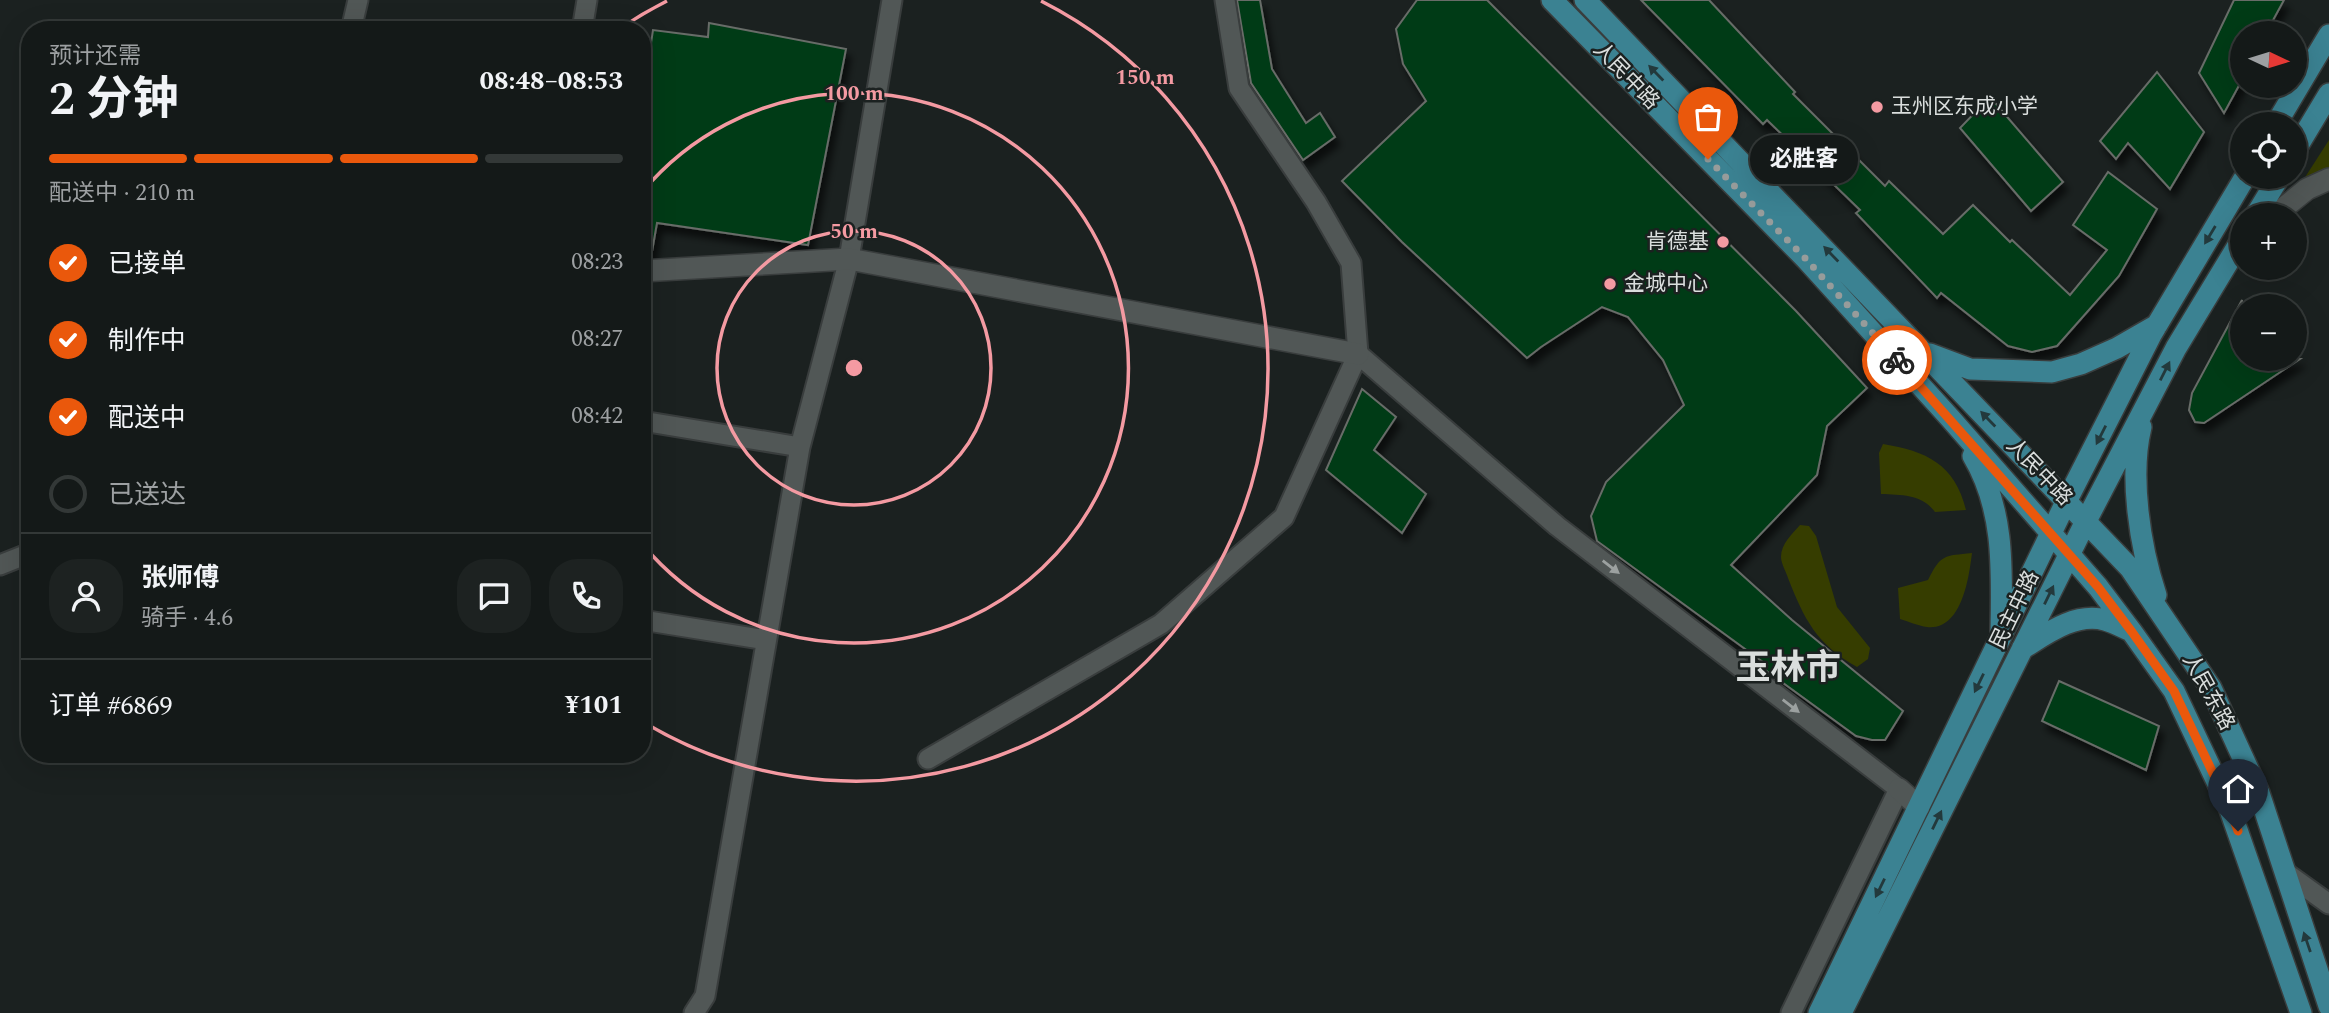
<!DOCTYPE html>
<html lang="zh">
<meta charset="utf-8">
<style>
:root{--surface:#141918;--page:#1d2221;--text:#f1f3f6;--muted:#9da0a2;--line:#333837;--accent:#ea580c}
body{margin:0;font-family:Spectral,"Noto Sans SC",serif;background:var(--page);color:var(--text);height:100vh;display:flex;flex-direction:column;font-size:26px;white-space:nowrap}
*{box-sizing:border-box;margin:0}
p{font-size:23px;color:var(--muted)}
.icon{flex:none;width:38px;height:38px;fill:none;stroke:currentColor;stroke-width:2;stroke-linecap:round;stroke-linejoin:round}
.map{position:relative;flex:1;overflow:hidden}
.drawer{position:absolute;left:21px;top:21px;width:630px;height:742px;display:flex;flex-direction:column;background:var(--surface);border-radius:28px;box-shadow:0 7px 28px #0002,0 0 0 2px var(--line)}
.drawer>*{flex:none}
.needle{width:46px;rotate:94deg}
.controls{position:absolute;left:2230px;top:21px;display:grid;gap:14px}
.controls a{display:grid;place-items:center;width:77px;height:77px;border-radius:50%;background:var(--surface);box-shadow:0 7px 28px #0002,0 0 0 2px var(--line);font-size:35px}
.pin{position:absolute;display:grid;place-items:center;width:60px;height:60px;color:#fff;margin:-72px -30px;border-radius:50% 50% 50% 0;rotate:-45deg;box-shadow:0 0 7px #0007}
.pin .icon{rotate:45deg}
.courier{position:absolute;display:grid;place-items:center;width:70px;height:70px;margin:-35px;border:5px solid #ea580c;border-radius:50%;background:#fff;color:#222;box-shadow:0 2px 9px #0007}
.bubble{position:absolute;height:49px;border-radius:24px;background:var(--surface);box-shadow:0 7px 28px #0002,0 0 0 2px var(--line);font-size:23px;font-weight:700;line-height:49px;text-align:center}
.headline em{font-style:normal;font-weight:700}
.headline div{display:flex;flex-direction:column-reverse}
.headline{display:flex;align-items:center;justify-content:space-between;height:119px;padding:0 28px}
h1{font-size:46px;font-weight:700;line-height:52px}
.bar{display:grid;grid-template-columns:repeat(4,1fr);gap:10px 7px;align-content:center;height:84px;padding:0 28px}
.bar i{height:9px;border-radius:5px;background:var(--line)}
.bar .active{background:var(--accent)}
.bar p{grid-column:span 4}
.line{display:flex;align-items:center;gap:18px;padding:0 28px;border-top:2px solid var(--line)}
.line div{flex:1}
.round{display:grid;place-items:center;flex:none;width:74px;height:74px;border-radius:28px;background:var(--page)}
ol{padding:0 28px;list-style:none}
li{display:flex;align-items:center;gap:21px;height:77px}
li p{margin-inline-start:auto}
li .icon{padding:7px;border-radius:50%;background:var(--accent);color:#fff;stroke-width:4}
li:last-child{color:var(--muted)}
li i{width:38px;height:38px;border:4px solid var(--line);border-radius:50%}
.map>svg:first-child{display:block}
.green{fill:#363d00}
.building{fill:#003a16;stroke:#676c68;stroke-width:2;filter:url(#shadow)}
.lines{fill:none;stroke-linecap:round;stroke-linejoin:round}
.minor-casing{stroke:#393d3d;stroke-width:23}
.tertiary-casing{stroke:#393d3d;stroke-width:24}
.secondary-casing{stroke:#393d3d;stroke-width:24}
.primary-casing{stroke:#393d3d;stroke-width:24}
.minor{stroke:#515756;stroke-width:19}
.tertiary{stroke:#515756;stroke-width:21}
.secondary{stroke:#515756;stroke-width:21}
.primary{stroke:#3b8292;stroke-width:21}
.oneway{fill:#23393c}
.oneway2{fill:#9ca1a0}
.done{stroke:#979c9b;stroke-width:7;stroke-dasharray:0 12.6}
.route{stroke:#ea580c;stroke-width:9}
.ring{fill:none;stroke:#f49aa2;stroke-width:3.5}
.poi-dot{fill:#f49aa2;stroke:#1b2120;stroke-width:2.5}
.labels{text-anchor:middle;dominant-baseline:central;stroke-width:5;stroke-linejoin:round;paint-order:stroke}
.street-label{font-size:21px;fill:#dadedd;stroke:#1b2120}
.poi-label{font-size:21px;fill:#dadedd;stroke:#1b2120;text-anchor:start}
.town-label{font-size:35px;font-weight:bold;fill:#dadedd;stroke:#1b2120}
.centre{fill:#f49aa2;stroke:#1b2120;stroke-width:3.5}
.ring-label{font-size:21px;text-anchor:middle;font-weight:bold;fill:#f49aa2;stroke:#1b2120;stroke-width:5;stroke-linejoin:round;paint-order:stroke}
</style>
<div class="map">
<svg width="2329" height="1013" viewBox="0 0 2329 1013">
<defs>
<filter id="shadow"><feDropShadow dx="4.5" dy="8" stdDeviation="3.5" flood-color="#0009"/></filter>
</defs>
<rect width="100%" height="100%" fill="#1b2120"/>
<path class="green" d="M2329,140V170L2302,182Z
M1883,444C1926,451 1955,464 1966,510L1935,512C1922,494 1902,495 1881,494L1879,453Z
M1800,525L1809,526L1816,536L1837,607L1870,648L1868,659L1857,667C1817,645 1804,619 1788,578C1786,572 1781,563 1781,557C1781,544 1792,534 1800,525Z
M1972,553C1969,577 1962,631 1927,627C1918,626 1908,621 1900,619L1898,588L1928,580C1941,554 1944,556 1972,553Z"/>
<path class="building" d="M1237,0H1260L1272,69L1306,123L1320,113L1335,137L1303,160L1251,83Z
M1417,0H1487L1796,311L1867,388L1827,426L1817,475L1731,565L1792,620L1903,711L1885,740H1872L1856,736L1764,669L1767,665L1597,541L1591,516L1606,482L1684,405L1663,360L1628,317L1602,307L1541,347L1527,358L1402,242L1342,181L1426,101L1403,64L1396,29Z
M1641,0H1709L1795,92L1793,94L1885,186L1889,181L1943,234L1973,205L2010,242L2012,240L2070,295L2107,250L2073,225L2108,172L2157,209L2119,276L2057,346L2032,352L2008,346L1941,293L1937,298L1856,213L1860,210L1767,120L1763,124Z
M2234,0H2284L2266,33H2242V80L2224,113L2199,73Z
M709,23L846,49L808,245L657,223L651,257L642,258V103L653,30L708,37Z
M2157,72L2204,132L2170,189L2128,143L2116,159L2100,141Z
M1990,97L2063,182L2031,211L1960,128Z
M2242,300V359H2300L2204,423L2195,422L2189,410L2192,393Z
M1362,389L1396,417L1374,450L1426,494L1402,533L1326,470Z
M2059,681L2159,726L2146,770L2042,721Z"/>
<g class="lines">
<defs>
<path id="minor" d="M351,30L358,0
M582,30L587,0
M1358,354L1557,526L1899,789L1791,1013
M642,421L800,447
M0,565L30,553
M642,620L766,640
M928,759L1161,624L1284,517L1358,354L1351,263L1316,202L1239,88L1225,0
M2286,873L2329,904
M694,1013L705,996L800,447L849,259L892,0"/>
<path id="tertiary" d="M642,271L849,259L1358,354
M1899,789L1919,807"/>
<path id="secondary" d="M2275,215L2307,189L2329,179"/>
<path id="primary" d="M1552,0L1806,259L1950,418L2098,587L2132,632L2174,691L2229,807L2301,1013
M1585,0L2130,568L2211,688L2259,793L2329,1006
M2276,124L2329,35
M2294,152L2329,94
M2256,215L2279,177
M1930,354L1970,369L2052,372L2081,364L2117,348L2157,325
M2141,427C2129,476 2140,547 2156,595
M1973,456C2005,510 2002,571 2001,632
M2022,649C2046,634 2075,612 2105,620C2113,622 2122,627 2131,631
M1819,1013L2066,502L2151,335L2245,177
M1841,1013L2086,521L2176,348L2242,239"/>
</defs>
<use href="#minor" class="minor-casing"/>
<use href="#tertiary" class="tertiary-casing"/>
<use href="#secondary" class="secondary-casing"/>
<use href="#primary" class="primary-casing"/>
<use href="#minor" class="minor"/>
<use href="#tertiary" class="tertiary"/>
<use href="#secondary" class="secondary"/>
<use href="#primary" class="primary"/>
</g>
<defs><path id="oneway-solid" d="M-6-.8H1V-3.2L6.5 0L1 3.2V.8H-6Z" transform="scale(1.75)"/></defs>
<g class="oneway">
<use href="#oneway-solid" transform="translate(1656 73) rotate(-134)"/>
<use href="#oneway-solid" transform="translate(2210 235) rotate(121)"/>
<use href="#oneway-solid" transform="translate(1831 254) rotate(-134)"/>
<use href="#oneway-solid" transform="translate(2165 371) rotate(-63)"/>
<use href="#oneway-solid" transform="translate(1988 419) rotate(-134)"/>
<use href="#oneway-solid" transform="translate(2101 435) rotate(117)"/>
<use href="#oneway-solid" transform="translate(2049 595) rotate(-64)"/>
<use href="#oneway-solid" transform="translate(1979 683) rotate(116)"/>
<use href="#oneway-solid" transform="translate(1937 820) rotate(-64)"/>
<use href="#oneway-solid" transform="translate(1880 888) rotate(116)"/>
<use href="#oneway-solid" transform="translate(2307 942) rotate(-109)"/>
</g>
<g class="oneway2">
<use href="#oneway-solid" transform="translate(1611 567) rotate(38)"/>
<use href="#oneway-solid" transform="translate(1791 706) rotate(38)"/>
</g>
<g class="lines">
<path class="done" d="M1708,159L1805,258L1897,360"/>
<path class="route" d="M1897,360L2098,587L2132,632L2174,691L2229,807L2238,831"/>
</g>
<g class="ring">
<circle cx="854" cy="368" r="137"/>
<path d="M643 191A275 275 0 1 1 643 545"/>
<path d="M621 28A412 412 0 0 1 667 1M1041 1A412 412 0 1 1 645 723"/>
</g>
<g class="poi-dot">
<circle cx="1877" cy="107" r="7"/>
<circle cx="1723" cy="242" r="7"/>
<circle cx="1610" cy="284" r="7"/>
</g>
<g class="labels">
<g class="street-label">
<text transform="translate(1626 76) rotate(46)">人民中路</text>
<text transform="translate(2039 472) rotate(46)">人民中路</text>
<text transform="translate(2015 610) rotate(-64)">民主中路</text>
<text transform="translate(2208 692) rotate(61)">人民东路</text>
</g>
<g class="poi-label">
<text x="1891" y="107">玉州区东成小学</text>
<text x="1709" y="242" text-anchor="end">肯德基</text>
<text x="1624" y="284">金城中心</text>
</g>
<g class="town-label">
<text x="1788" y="668">玉林市</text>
</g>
</g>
<circle cx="854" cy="368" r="10" class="centre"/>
<g class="ring-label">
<text x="1145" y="84">150 m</text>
<text x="854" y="100">100 m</text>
<text x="854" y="238">50 m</text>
</g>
</svg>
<div class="controls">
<a><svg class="needle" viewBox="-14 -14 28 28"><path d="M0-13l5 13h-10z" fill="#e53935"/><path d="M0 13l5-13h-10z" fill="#9da0a2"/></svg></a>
<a><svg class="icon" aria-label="locate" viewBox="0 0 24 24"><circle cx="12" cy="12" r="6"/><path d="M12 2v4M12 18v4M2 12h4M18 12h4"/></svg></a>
<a>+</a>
<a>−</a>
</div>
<div class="pin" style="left:1708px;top:159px;background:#ea580c"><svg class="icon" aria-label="bag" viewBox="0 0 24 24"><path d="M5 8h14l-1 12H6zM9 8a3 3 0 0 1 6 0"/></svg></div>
<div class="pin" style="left:2238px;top:831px;background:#1f2937"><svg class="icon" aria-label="home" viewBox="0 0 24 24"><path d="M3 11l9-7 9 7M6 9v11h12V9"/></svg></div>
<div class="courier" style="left:1897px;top:360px"><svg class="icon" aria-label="bike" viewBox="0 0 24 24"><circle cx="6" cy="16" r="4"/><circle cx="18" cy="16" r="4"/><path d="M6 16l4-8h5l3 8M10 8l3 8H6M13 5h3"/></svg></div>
<div class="bubble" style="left:1750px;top:135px;width:108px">必胜客</div>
<section class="drawer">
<div class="headline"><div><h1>2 分钟</h1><p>预计还需</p></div><em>08:48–08:53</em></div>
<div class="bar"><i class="active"></i><i class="active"></i><i class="active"></i><i></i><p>配送中 · 210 m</p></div>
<ol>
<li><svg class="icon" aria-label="check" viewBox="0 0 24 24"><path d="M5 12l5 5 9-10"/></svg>已接单<p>08:23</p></li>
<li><svg class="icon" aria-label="check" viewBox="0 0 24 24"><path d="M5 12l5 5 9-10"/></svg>制作中<p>08:27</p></li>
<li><svg class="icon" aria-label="check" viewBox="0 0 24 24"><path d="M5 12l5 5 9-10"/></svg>配送中<p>08:42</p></li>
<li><i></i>已送达</li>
</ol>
<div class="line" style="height:126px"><a class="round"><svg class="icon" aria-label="person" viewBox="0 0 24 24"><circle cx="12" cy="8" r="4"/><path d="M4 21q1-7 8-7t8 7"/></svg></a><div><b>张师傅</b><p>骑手 · 4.6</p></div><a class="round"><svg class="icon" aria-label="chat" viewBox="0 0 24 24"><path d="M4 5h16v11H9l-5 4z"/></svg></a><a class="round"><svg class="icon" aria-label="phone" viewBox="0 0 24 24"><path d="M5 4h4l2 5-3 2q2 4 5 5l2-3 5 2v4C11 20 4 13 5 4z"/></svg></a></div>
<div class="line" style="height:91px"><div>订单 #6869</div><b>¥101</b></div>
</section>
</div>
